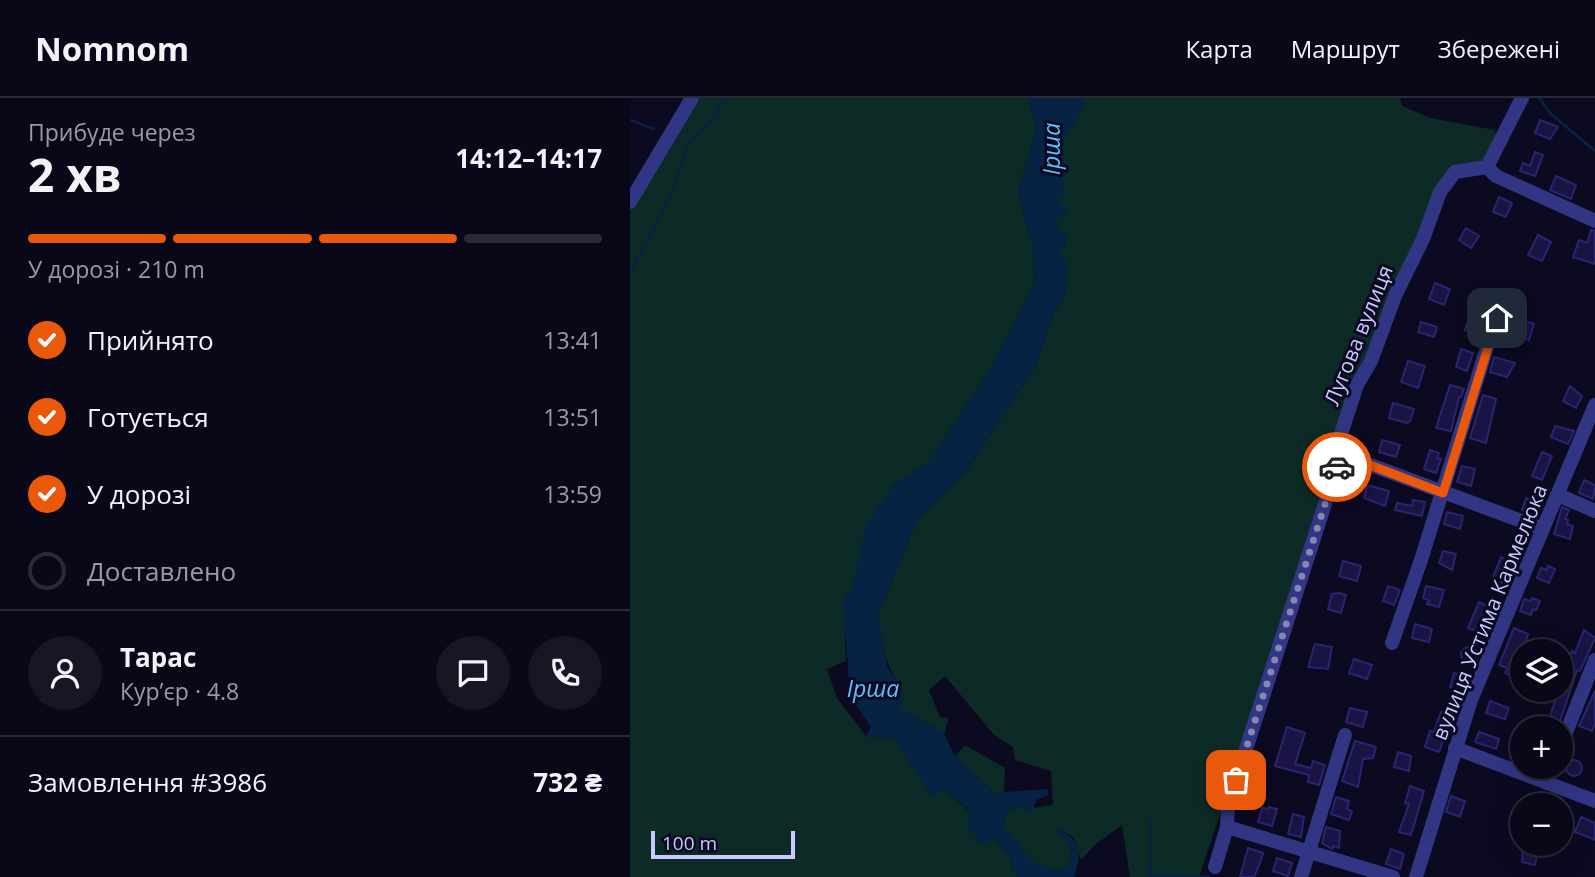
<!DOCTYPE html>
<html lang="uk">
<meta charset="utf-8">
<style>
:root{--surface:#090818;--page:#171625;--text:#f1f3f6;--muted:#999aa2;--line:#292937;--accent:#ea580c}
body{margin:0;font-family:"Open Sans",sans-serif;background:var(--page);color:var(--text);height:100vh;display:flex;flex-direction:column;font-size:26px;white-space:nowrap}
*{box-sizing:border-box;margin:0}
p{font-size:23px;color:var(--muted)}
.icon{flex:none;width:38px;height:38px;fill:none;stroke:currentColor;stroke-width:2;stroke-linecap:round;stroke-linejoin:round}
.map{position:relative;flex:1;overflow:hidden}
.drawer{display:flex;flex-direction:column;background:var(--surface);width:630px}
.drawer>*{flex:none}
.tools{position:absolute;left:880px;top:541px;display:grid;gap:14px}
.tools a{display:grid;place-items:center;width:63px;height:63px;border-radius:50%;background:var(--surface);box-shadow:0 7px 28px #0002,0 0 0 2px var(--line);font-size:35px}
.scale{position:absolute;left:21px;bottom:18px;width:144px;box-sizing:border-box;padding-left:7px;border:4px solid #cac9ff;border-top:0;font-size:19px;line-height:24px;white-space:nowrap;color:#cac9ff;-webkit-text-stroke:5px #0c0a20;paint-order:stroke}
.pin{position:absolute;display:grid;place-items:center;width:60px;height:60px;color:#fff;margin:-30px;border-radius:14px;box-shadow:0 4px 10px #0006}
.courier{position:absolute;display:grid;place-items:center;width:70px;height:70px;margin:-35px;border:5px solid #ea580c;border-radius:50%;background:#fff;color:#222;box-shadow:0 2px 9px #0007}
.headline em{font-style:normal;font-weight:700}
.headline div{display:flex;flex-direction:column-reverse}
.headline{display:flex;align-items:center;justify-content:space-between;height:119px;padding:0 28px}
h1{font-size:46px;font-weight:700;line-height:52px}
.bar{display:grid;grid-template-columns:repeat(4,1fr);gap:10px 7px;align-content:center;height:84px;padding:0 28px}
.bar i{height:9px;border-radius:5px;background:var(--line)}
.bar .selected{background:var(--accent)}
.bar p{grid-column:span 4}
.line{display:flex;align-items:center;gap:18px;padding:0 28px;border-top:2px solid var(--line)}
.line div{flex:1}
.round{display:grid;place-items:center;flex:none;width:74px;height:74px;border-radius:37px;background:var(--page)}
ol{padding:0 28px;list-style:none}
li{display:flex;align-items:center;gap:21px;height:77px}
li p{margin-inline-start:auto}
li .icon{padding:7px;border-radius:50%;background:var(--accent);color:#fff;stroke-width:4}
li:last-child{color:var(--muted)}
li i{width:38px;height:38px;border:4px solid var(--line);border-radius:50%}
header{display:flex;align-items:center;gap:42px;box-sizing:border-box;height:98px;padding:0 35px;background:var(--surface);border-bottom:2px solid var(--line)}
header strong{font-size:33px}
nav{display:flex;gap:38px;margin-inline-start:auto;font-size:24px}
main{display:flex;flex:1;min-height:0}
.map>svg:first-child{display:block}
.green{fill:#0d2b26}
.water{fill:#062343}
.lines{fill:none;stroke-linecap:round;stroke-linejoin:round}
.stream{stroke:#062343;stroke-width:2.5}
.building{fill:#191443;stroke:#2b2471;stroke-width:2}
.minor{stroke:#303684;stroke-width:14}
.done{stroke:#8886b1;stroke-width:7;stroke-dasharray:0 12.6}
.route{stroke:#ea580c;stroke-width:9}
.labels{text-anchor:middle;dominant-baseline:central;stroke-width:6;stroke-linejoin:round;paint-order:stroke}
.street-label{font-size:21px;fill:#cac9ff;stroke:#0c0a20}
.water-label{font-size:23px;font-style:italic;fill:#57c3ff;stroke:#0c0a20}
</style>
<header>
<strong>Nomnom</strong>
<nav><a>Карта</a><a>Маршрут</a><a>Збережені</a></nav>
</header>
<main>
<section class="drawer">
<div class="headline"><div><h1>2 хв</h1><p>Прибуде через</p></div><em>14:12–14:17</em></div>
<div class="bar"><i class="selected"></i><i class="selected"></i><i class="selected"></i><i></i><p>У дорозі · 210 m</p></div>
<ol>
<li><svg class="icon" aria-label="check" viewBox="0 0 24 24"><path d="M5 12l5 5 9-10"/></svg>Прийнято<p>13:41</p></li>
<li><svg class="icon" aria-label="check" viewBox="0 0 24 24"><path d="M5 12l5 5 9-10"/></svg>Готується<p>13:51</p></li>
<li><svg class="icon" aria-label="check" viewBox="0 0 24 24"><path d="M5 12l5 5 9-10"/></svg>У дорозі<p>13:59</p></li>
<li><i></i>Доставлено</li>
</ol>
<div class="line" style="height:126px"><a class="round"><svg class="icon" aria-label="person" viewBox="0 0 24 24"><circle cx="12" cy="8" r="4"/><path d="M4 21q1-7 8-7t8 7"/></svg></a><div><b>Тарас</b><p>Кур’єр · 4.8</p></div><a class="round"><svg class="icon" aria-label="chat" viewBox="0 0 24 24"><path d="M4 5h16v11H9l-5 4z"/></svg></a><a class="round"><svg class="icon" aria-label="phone" viewBox="0 0 24 24"><path d="M5 4h4l2 5-3 2q2 4 5 5l2-3 5 2v4C11 20 4 13 5 4z"/></svg></a></div>
<div class="line" style="height:91px"><div>Замовлення #3986</div><b>732 ₴</b></div>
</section>
<div class="map">
<svg width="965" height="779" viewBox="0 0 965 779">
<rect width="100%" height="100%" fill="#0c0a20"/>
<path class="green" d="M64,0H398L406,30L388,95L402,146L405,184L359,273L299,365L263,388L230,458L222,491L214,502L216,563L197,571L207,600L236,638L265,641L303,699L314,690L340,714L338,728L352,746L363,740L380,758L382,772L389,779H0V110Z
M455,0H770L772,8L800,20L865,32L866,36L854,62L818,73L756,207L708,364L569,779H500L492,727L466,746L451,762L444,740L429,730L427,734L439,745L442,760L435,773C385,766 404,754 374,730L373,723L380,711L392,709L402,715L403,710L423,707L421,673L385,662L383,649L364,637L315,578L299,592L310,619L319,620L314,636L283,617L267,612L275,599C257,569 252,552 248,517L288,420L334,376L407,266L419,225L436,194L433,162L428,151L435,149L437,136L430,133L425,124L431,115H437L428,107L429,96L434,99C435,81 428,62 433,44C436,29 450,15 455,0Z
M335,647L375,670L374,694L366,697L325,658Z"/>
<path class="water" d="M398,0H455L449,18L433,43L435,100L429,96L428,106L437,110V115L431,116L425,124L430,133L437,136L435,149L428,151L437,165L436,194L419,225L407,266L334,376L288,420L248,517L257,568L275,599L268,612L283,617L314,636L325,658L366,697L374,694L418,691V697L406,702L402,716L392,709L380,711L373,723L374,730C403,753 388,767 435,773L442,760L439,745L427,734L429,730C452,746 452,754 444,779H389L382,772L380,758L363,740L352,747L337,728L340,713L314,690L303,700L265,641L236,638L241,629L220,598L213,502L222,491L236,428L263,388L299,365L359,273L405,184L402,146L388,95L406,30Z"/>
<g class="lines">
<path class="stream" d="M909,0L921,16L965,53
M0,22L24,31
M0,174L44,92L56,49L84,19L94,0
M519,778L578,779
M519,779L521,723"/>
</g>
<path class="building" d="M910,22L928,29L920,41L905,35Z
M905,54L913,57L905,78L890,73L893,65L900,68Z
M926,78L946,87L941,101L920,92Z
M869,99L882,105L876,119L863,114Z
M836,130L849,138L841,150L829,142Z
M961,132L965,133V166L943,159L949,142L957,145Z
M908,137L921,144L912,163L898,157Z
M805,185L820,191L814,207L799,201Z
M841,213L855,217L849,236L835,232Z
M892,222L904,226L899,242L887,239Z
M791,224L807,229L804,239L788,234Z
M831,251L843,255L837,273L826,269Z
M864,259L885,265L877,279L860,274Z
M778,263L795,268L788,290L771,284Z
M820,287L834,291L831,299H829L821,333L806,330Z
M940,288L952,298L946,310L933,303Z
M853,297L866,301L856,345L840,340Z
M763,305L784,311L780,323L777,325L759,320Z
M925,328L944,333L938,346L921,339Z
M752,342L770,347L766,359L749,354Z
M800,352L809,355L807,360L811,361L806,375L794,371Z
M912,354L922,358L912,382L902,378Z
M832,368L845,371L841,388L827,384Z
M954,382L965,387L963,401L949,395Z
M737,387L759,393L755,408L734,400Z
M896,400L909,405L905,418L892,412Z
M783,402L795,404L792,418L765,412L767,405L782,408Z
M932,409L939,412L935,421L938,422L937,426L943,428L940,441L924,436Z
M817,414L833,418L830,431L814,426Z
M813,453L826,456L822,472L809,465Z
M871,459L883,464L875,487L863,479Z
M713,463L731,468L727,483L709,478Z
M918,468L925,471L919,485L907,480L911,470L917,472Z
M758,488L770,492L764,507L753,503Z
M796,488L814,492L809,509L797,506L799,502L793,500Z
M709,495L716,497L711,515L698,511L702,496Z
M902,500L910,503L906,512L903,511L901,517L890,513L894,501L901,503Z
M849,504L862,510L851,535L838,530Z
M785,526L802,531L799,544L782,540Z
M884,530L898,536L884,579L875,575L877,570L869,567Z
M954,532L965,540L950,573L947,572L930,623L920,619L934,574L931,573V558L938,562L942,553L945,555Z
M685,546L702,549L698,571L678,569Z
M831 557a8 8 0 1 1 16 0a8 8 0 1 1-16 0Z
M724,561L742,567L737,581L719,575Z
M824,575L836,579L832,593L820,589Z
M965,593V626L962,633L949,628Z
M860,603L879,610L875,621L856,615Z
M720,610L737,614L733,629L716,624Z
M811,614L826,618L821,632L817,631L809,654L795,649L800,633L804,634Z
M657,629L675,635L665,666L681,670L683,663L695,667L689,687L678,684L679,677L645,668Z
M849,634L869,641L866,651L845,644Z
M725,643L746,649L743,660L733,661L728,689L712,683Z
M768,654L781,658L779,673L764,669Z
M936 670a8 8 0 1 1 16 0a8 8 0 1 1-16 0Z
M780,688L794,693L781,737L769,734L779,706L775,705Z
M821,698L835,703L830,719L816,714Z
M706,699L719,703L717,711L722,713L719,722L701,716Z
M639,709L647,711L642,728L628,724L632,710L638,711Z
M663,716L674,719L671,739L658,736Z
M951,719L965,725V742L945,734Z
M696,729L710,733L709,750L703,748L702,751L692,745Z
M893,746H919L917,755L908,754L905,767L892,764Z
M618,750L633,755L630,765L624,779H610Z
M761,751L774,756L770,771L756,766Z
M647,760L662,765L658,778L643,773Z"/>
<g class="lines">
<path class="minor" d="M857,69L866,78L965,123
M0,104L62,0
M711,356L913,431
M928,397L965,413
M762,545L791,462L872,201
M931,647L965,562
M825,650L965,703
M916,685L922,668
M597,729L763,779
M585,769L597,729L598,707L711,356L710,339L727,287L741,263L765,198L793,141L810,94L825,74L857,69L892,0
M671,779L715,637
M786,779L841,602L965,307"/>
</g>
<g class="lines">
<path class="done" d="M606,682L707,369"/>
<path class="route" d="M707,369L711,356L813,395L867,220"/>
</g>
<g class="labels">
<g class="street-label">
<text transform="translate(728 237) rotate(-68)">Лугова вулиця</text>
<text transform="translate(859 514) rotate(-68)">вулиця Устима Кармелюка</text>
</g>
<g class="water-label">
<text transform="translate(421 51) rotate(-90)">Ірша</text>
<text x="243" y="590">Ірша</text>
</g>
</g>
</svg>
<div class="tools">
<a><svg class="icon" aria-label="layers" viewBox="0 0 24 24"><path d="M12 4l9 5-9 5-9-5zM3 14l9 5 9-5"/></svg></a>
<a>+</a>
<a>−</a>
</div>
<div class="scale">100 m</div>
<div class="pin" style="left:606px;top:682px;background:#ea580c"><svg class="icon" aria-label="bag" viewBox="0 0 24 24"><path d="M5 8h14l-1 12H6zM9 8a3 3 0 0 1 6 0"/></svg></div>
<div class="pin" style="left:867px;top:220px;background:#1f2937"><svg class="icon" aria-label="home" viewBox="0 0 24 24"><path d="M3 11l9-7 9 7M6 9v11h12V9"/></svg></div>
<div class="courier" style="left:707px;top:369px"><svg class="icon" aria-label="car" viewBox="0 0 24 24"><path d="M5 17H2v-5l4-1 3-4h7l3 4 3 1v5h-3M9 17h6M6 11h13"/><circle cx="7" cy="17" r="2"/><circle cx="17" cy="17" r="2"/></svg></div>
</div>
</main>
